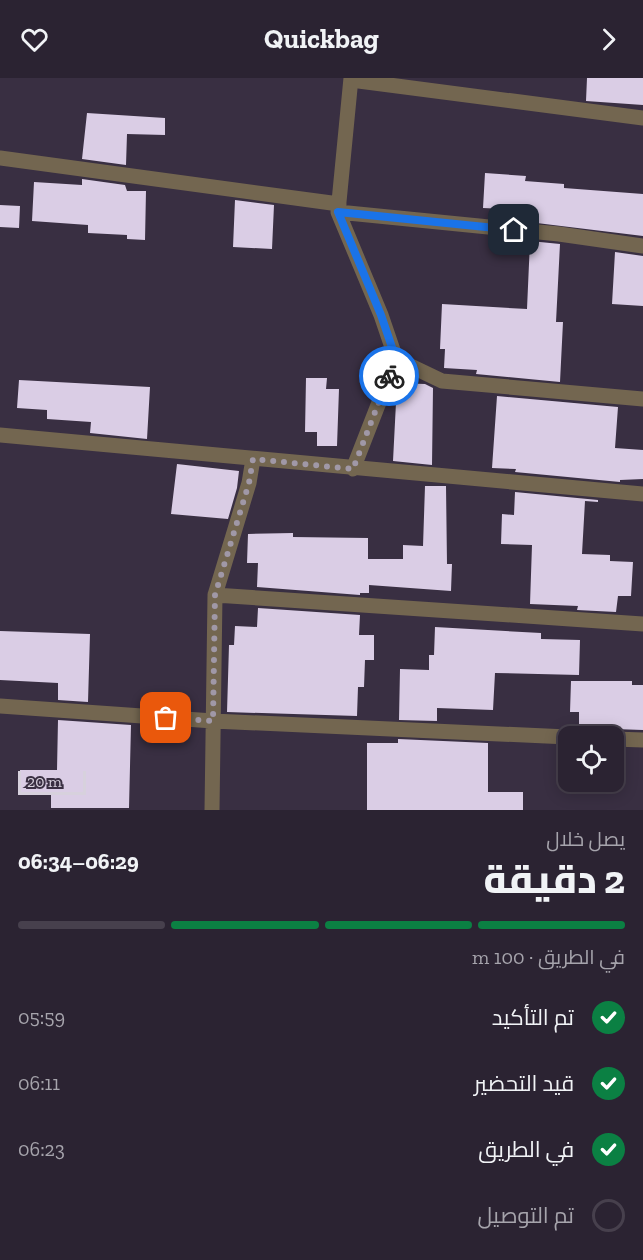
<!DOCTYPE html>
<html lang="ar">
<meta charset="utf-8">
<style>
:root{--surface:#2b2332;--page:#372f3e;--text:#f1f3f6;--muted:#a6a4ac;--line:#47404d;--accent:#0b8043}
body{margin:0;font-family:"Zilla Slab",Cairo,serif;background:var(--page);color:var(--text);direction:rtl;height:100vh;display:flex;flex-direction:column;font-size:22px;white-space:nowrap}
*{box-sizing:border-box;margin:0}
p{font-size:20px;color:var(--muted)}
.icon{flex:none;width:33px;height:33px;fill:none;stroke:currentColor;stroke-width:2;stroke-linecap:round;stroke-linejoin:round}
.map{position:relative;height:732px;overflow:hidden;direction:ltr}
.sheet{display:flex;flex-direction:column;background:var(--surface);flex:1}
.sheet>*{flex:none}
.controls{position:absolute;left:558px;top:648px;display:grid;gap:12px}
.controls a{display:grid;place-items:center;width:66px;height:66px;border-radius:12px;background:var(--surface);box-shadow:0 3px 15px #0003,0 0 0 2px var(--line);font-size:30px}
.scale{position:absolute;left:18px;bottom:15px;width:68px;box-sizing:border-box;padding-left:6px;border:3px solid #d7d1dd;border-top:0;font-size:16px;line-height:21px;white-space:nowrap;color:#d7d1dd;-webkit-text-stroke:4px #392f42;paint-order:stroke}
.pin{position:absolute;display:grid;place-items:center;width:51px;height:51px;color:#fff;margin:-26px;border-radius:12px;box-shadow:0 3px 9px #0006}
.courier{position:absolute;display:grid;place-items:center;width:60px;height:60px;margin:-30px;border:4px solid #1a73e8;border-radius:50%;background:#fff;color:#222;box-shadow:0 2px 8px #0007}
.headline em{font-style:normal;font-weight:800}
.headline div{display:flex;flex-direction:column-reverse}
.headline{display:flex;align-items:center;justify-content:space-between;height:102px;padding:0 18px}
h1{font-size:39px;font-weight:800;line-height:45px}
.bar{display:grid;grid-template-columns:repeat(4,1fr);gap:9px 6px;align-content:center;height:72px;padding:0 18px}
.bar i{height:8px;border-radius:4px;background:var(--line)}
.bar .selected{background:var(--accent)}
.bar p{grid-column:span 4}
ol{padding:0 18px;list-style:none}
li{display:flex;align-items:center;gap:18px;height:66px}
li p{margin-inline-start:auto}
li .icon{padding:6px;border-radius:50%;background:var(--accent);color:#fff;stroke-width:4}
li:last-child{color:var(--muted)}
li i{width:33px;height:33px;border:3px solid var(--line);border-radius:50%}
header{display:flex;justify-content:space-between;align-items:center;height:78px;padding:0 18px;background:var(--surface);font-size:27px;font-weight:800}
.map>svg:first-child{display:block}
.building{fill:#dacde5}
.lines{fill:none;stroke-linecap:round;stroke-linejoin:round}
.minor{stroke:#736650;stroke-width:15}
.done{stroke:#a098a7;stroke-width:6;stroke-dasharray:0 10.8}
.route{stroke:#1a73e8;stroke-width:8}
</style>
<header><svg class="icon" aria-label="forward" viewBox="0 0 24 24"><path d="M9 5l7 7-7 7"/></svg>Quickbag<svg class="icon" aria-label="heart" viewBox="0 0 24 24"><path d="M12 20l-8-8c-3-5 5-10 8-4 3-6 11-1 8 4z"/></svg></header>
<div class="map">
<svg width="643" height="732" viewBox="0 0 643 732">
<rect width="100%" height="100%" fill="#392f42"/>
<path class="building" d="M587,0H643V27L586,23Z
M87,35L165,40V57L127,56L126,87L82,81Z
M485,95L526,98L525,103L564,106V110L643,116V158L503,141L504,131L483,130Z
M82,101L125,107L127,113H146L145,162L127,161V157L88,155V147L32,143L34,104L82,107Z
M235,122L274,127L272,171L233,169Z
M0,127L20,128L19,150L0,149Z
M530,163L560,166L556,244H563L560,304L476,296L477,292L444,290L445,271H440L442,226L527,231Z
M615,174L643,178V228L612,226Z
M306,300H327L326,311H339L337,368H317V354H305Z
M19,302L150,309L147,361L90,355L91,344L47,341V332L17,330Z
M397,305L425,306L433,310L432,387L393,383Z
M497,318L618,329L615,370L643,372V401L620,402V404L515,394L516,391L492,390Z
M177,386L239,393L237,410L228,441L171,436Z
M425,408H446L447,486H452L451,513L369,507V515H360V517L257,509L258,485H247L248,456L293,455V459L368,460V481H403V467L423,468Z
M515,414L598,422V424L585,423L582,476L610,477V483L633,484L631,518H618L616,534L577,532L578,528L530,526L532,467L501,466L502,436L514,437Z
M258,530L360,537L359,557H374V582H365L364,609H358L357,638L227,634L229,567H234L235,548L257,549Z
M435,549L541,555V561L580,562L579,597L495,595L493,632L437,630V643L399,642L400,591L429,592V577H434Z
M0,553L90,556L88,624L58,622V605L0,602Z
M571,603H632V607H643V652L614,651L605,657L579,656V634H570Z
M58,642L131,647L129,730H51V716H20V692H57Z
M398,661L488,665V714H523V732H367V665H398Z"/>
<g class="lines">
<path class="minor" d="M351,0L338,134L381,237L396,281L353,391
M351,2L643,40
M0,80L339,126
M338,134L559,156L643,168
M396,281L442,303L643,321
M0,357L643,416
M215,517L643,546
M0,628L213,643L568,659
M614,661L643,662
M212,732L215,517L249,405L253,381"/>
</g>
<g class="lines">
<path class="done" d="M166,640L213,643L215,517L249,405L253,381L353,391L389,298"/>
<path class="route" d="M389,298L396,281L381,237L338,134L514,152"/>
</g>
</svg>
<div class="controls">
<a><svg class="icon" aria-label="locate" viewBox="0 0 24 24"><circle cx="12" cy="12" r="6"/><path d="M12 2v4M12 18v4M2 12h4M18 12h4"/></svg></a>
</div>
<div class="scale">20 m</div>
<div class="pin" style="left:166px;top:640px;background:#ea580c"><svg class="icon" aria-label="bag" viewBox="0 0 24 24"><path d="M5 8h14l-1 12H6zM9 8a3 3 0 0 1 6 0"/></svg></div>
<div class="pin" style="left:514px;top:152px;background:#1f2937"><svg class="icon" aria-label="home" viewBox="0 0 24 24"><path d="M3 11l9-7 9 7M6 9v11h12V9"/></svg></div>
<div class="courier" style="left:389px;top:298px"><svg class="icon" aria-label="bike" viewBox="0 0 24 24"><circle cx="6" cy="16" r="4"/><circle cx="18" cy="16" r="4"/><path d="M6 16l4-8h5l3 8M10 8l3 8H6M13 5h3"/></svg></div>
</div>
<section class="sheet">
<div class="headline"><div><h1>2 دقيقة</h1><p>يصل خلال</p></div><em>06:29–06:34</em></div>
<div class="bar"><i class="selected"></i><i class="selected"></i><i class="selected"></i><i></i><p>في الطريق · 100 m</p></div>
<ol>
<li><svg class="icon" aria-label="check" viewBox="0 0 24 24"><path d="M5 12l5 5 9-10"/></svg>تم التأكيد<p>05:59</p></li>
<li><svg class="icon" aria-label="check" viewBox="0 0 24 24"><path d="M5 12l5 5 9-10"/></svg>قيد التحضير<p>06:11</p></li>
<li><svg class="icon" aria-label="check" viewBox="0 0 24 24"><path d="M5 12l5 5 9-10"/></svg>في الطريق<p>06:23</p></li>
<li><i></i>تم التوصيل</li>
</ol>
</section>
